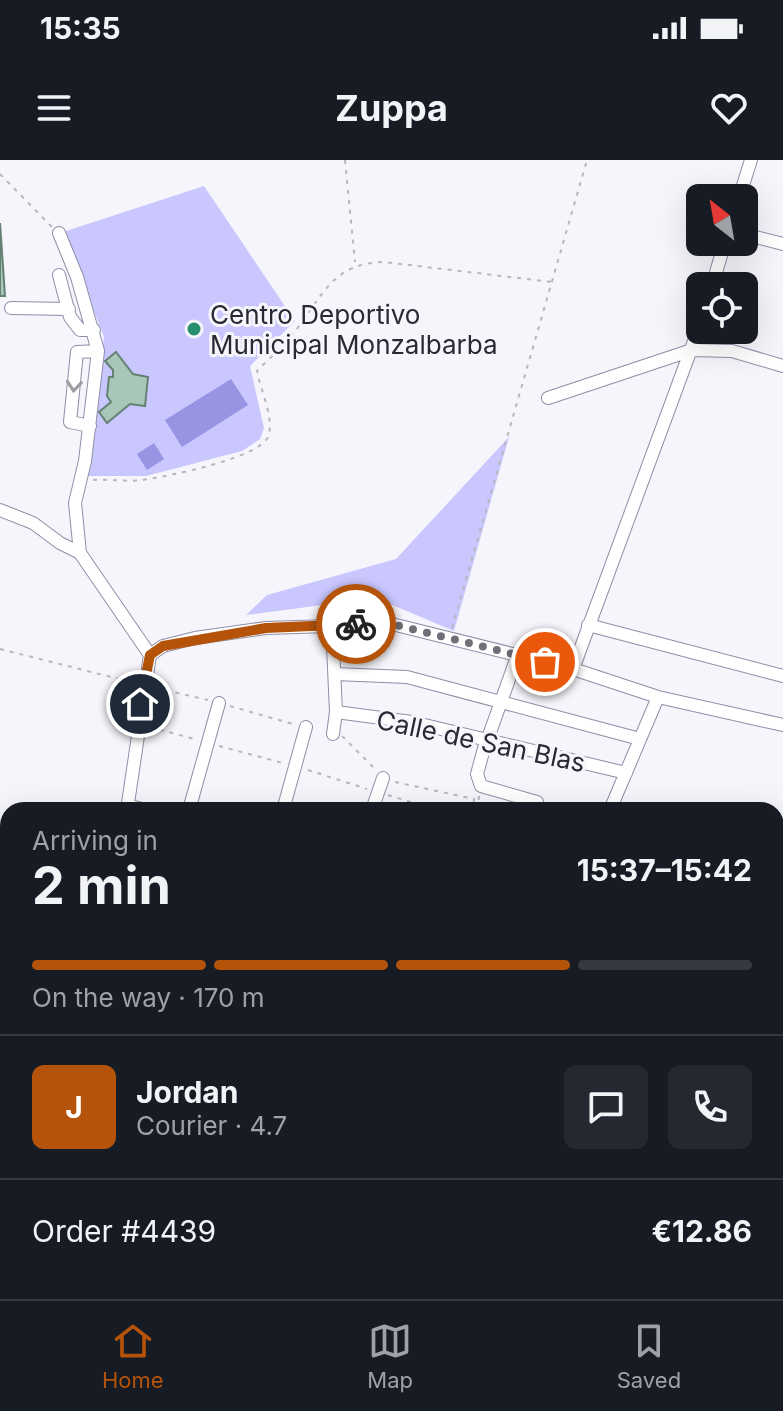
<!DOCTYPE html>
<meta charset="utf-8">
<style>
:root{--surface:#171b24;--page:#242831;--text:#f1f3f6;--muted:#9ea1a6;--line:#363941;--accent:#b45309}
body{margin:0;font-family:Inter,sans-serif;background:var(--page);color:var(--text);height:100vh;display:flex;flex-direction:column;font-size:30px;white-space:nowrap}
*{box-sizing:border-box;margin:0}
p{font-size:26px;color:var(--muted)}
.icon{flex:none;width:44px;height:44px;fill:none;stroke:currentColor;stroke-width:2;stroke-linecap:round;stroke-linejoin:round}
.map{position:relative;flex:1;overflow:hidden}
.side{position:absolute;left:0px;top:642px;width:784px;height:498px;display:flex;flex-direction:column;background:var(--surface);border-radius:24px 24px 0 0;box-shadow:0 8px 32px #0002}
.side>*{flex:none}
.needle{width:52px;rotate:329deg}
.tools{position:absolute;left:686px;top:24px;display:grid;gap:16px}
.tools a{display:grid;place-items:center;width:72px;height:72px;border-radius:12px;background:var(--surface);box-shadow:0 8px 32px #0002;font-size:40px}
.pin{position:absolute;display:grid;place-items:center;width:68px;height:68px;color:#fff;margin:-34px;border:4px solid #fff;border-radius:50%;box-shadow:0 2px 8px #0007}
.courier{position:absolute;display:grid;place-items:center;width:80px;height:80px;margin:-40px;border:6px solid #b45309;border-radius:50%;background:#fff;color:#222;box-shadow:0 2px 10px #0007}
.head em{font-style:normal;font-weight:700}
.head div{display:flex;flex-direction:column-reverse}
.head{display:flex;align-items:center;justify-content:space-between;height:136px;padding:0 32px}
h1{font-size:52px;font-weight:700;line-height:60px}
.bar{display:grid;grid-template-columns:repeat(4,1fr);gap:12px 8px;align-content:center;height:96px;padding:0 32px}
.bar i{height:10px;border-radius:6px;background:var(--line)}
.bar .current{background:var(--accent)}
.bar p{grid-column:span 4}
.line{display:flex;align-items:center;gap:20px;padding:0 32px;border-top:2px solid var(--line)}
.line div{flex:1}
.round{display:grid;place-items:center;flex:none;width:84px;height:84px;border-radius:12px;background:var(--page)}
.status{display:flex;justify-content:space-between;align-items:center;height:56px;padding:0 40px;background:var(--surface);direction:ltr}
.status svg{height:22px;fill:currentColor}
header{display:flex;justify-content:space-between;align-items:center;height:104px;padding:0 32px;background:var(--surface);font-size:36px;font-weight:700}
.dock{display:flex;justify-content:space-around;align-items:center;height:112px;border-top:2px solid var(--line);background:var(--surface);font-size:22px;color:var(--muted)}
.dock a{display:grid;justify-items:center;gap:4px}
.dock .current{color:var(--accent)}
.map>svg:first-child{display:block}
.green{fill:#c9c7fe}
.water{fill:#9993e3}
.building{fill:#a8c7b9;stroke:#648174;stroke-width:2}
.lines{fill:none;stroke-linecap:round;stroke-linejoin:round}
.minor-casing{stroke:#8e8ea8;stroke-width:14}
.path{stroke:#b7b7be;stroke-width:2;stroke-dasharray:4 6;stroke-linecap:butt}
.minor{stroke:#fff;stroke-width:12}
.oneway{stroke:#9f9fa3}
.done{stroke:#707079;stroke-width:8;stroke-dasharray:0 14.4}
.route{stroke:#b45309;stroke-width:10}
.poi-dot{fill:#278f6d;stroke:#f5f5fb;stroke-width:3}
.labels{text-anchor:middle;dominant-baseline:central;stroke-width:6;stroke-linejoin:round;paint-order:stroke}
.poi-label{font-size:26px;fill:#292933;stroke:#f5f5fb;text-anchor:start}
.street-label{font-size:26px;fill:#292933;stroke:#f5f5fb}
</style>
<div class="status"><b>15:35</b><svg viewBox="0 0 49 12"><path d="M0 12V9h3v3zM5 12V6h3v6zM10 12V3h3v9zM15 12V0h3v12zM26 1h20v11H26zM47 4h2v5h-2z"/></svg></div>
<header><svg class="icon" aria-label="menu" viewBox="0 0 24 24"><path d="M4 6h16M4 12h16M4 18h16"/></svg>Zuppa<svg class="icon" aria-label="heart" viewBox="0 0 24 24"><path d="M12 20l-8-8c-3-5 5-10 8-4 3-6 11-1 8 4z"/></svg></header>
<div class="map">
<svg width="783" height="1139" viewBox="0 0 783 1139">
<rect width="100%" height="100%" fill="#f5f5fb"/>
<path class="green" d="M204,26L295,161L250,206L264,268L260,279L242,291L146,316H87L104,177L63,72Z
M509,277L454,471L376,438L246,455L267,435L396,399Z
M783,886V1019L776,1049V901Z"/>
<path class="water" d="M231,219L248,245L182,287L165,260Z
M154,283L164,299L147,310L137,294Z"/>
<path class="building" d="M0,63L5,136H0Z
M116,192L133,214L148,217L145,246L130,244L107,263L99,252L111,242L107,236L109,217H113V210L105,201Z"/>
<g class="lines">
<defs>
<path id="minor" d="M739,38L751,0
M59,73L77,117L98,191L85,301L75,343L80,393
M744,74L783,84
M59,115L70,157L80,170H94
M712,126L725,82
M11,148L69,149
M548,238L692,190L732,191L783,206
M90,266L70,262L77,192L98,191
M0,350L33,363L60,383L80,393L150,495
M332,464L336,552L333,574
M588,465L783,516
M150,495L163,486L195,478L266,468L392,464L573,509L658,537L783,565
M573,509L700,165
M335,514L407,517L640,579
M336,552L412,562L626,613
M486,581L477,614L481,626L537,642
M487,581L518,494
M127,645L145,650
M127,650L150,495
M189,650L219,543
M283,650L306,567
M372,650L383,618
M610,650L658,537
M0,1026L8,1020
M450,1132L469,1139
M225,1139L227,1132
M299,1139L301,1132
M377,1139L379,1132
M557,1139L559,1132"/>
</defs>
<use href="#minor" class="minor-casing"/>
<path class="path" d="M345,0L355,102
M0,14L52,67
M93,320C109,319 126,322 142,320C166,317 259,298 268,277C275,259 260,229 257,211C270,198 284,185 296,170C323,135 333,103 384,102L552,122
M452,468L587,0
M0,489L135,523
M156,528L208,540
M230,546L293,564
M150,567L198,580
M342,576L377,611
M219,586L283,603
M308,610L367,629
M395,622L474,639L473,650
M388,635L437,650
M478,650L479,635
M776,934L783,940
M0,940L8,942
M776,1049L783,1018
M776,1096L783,1099"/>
<use href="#minor" class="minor"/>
</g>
<defs><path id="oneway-chevron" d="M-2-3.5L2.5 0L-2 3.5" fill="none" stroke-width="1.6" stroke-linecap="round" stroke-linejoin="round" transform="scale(2)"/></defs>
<use class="oneway" href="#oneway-chevron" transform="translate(74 226) rotate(95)"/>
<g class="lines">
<path class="done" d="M356,464H392L545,502"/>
<path class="route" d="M140,544L150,495L163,486L266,468L356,464"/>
</g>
<circle class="poi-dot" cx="194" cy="169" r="8"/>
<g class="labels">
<g class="poi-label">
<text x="210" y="154">Centro Deportivo<tspan x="210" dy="30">Municipal Monzalbarba</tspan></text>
</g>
<g class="street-label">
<text transform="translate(481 581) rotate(12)">Calle de San Blas</text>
</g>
</g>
</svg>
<div class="tools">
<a><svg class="needle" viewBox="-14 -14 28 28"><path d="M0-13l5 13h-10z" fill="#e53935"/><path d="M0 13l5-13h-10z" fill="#9ea1a6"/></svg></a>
<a><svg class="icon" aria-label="locate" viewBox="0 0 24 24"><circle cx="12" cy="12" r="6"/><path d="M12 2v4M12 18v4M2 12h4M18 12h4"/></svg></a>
</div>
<div class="pin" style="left:545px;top:502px;background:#ea580c"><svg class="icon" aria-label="bag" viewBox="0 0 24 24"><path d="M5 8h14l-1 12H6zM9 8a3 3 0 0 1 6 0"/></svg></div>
<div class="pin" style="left:140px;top:544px;background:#1f2937"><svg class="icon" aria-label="home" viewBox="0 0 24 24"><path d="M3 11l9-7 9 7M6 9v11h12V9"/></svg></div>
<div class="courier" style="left:356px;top:464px"><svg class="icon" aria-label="bike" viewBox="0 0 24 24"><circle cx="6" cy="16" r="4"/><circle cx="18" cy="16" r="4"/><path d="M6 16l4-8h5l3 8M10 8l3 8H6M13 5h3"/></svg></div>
<section class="side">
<div class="head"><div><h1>2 min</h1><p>Arriving in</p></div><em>15:37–15:42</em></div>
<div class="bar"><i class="current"></i><i class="current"></i><i class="current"></i><i></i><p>On the way · 170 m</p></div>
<div class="line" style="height:144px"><b class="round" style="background:var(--accent);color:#fff">J</b><div><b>Jordan</b><p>Courier · 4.7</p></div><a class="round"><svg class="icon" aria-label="chat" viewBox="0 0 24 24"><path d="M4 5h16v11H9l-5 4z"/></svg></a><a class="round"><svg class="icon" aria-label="phone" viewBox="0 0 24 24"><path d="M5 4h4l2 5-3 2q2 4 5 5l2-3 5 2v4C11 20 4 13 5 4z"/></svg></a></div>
<div class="line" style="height:104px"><div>Order #4439</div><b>€12.86</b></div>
</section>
</div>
<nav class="dock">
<a class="current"><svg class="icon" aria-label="home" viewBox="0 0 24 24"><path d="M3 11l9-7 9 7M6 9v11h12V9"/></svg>Home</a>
<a><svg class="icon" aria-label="map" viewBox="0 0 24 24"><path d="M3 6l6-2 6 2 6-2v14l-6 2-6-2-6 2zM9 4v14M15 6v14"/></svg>Map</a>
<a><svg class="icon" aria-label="saved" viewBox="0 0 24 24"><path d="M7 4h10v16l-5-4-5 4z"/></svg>Saved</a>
</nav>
